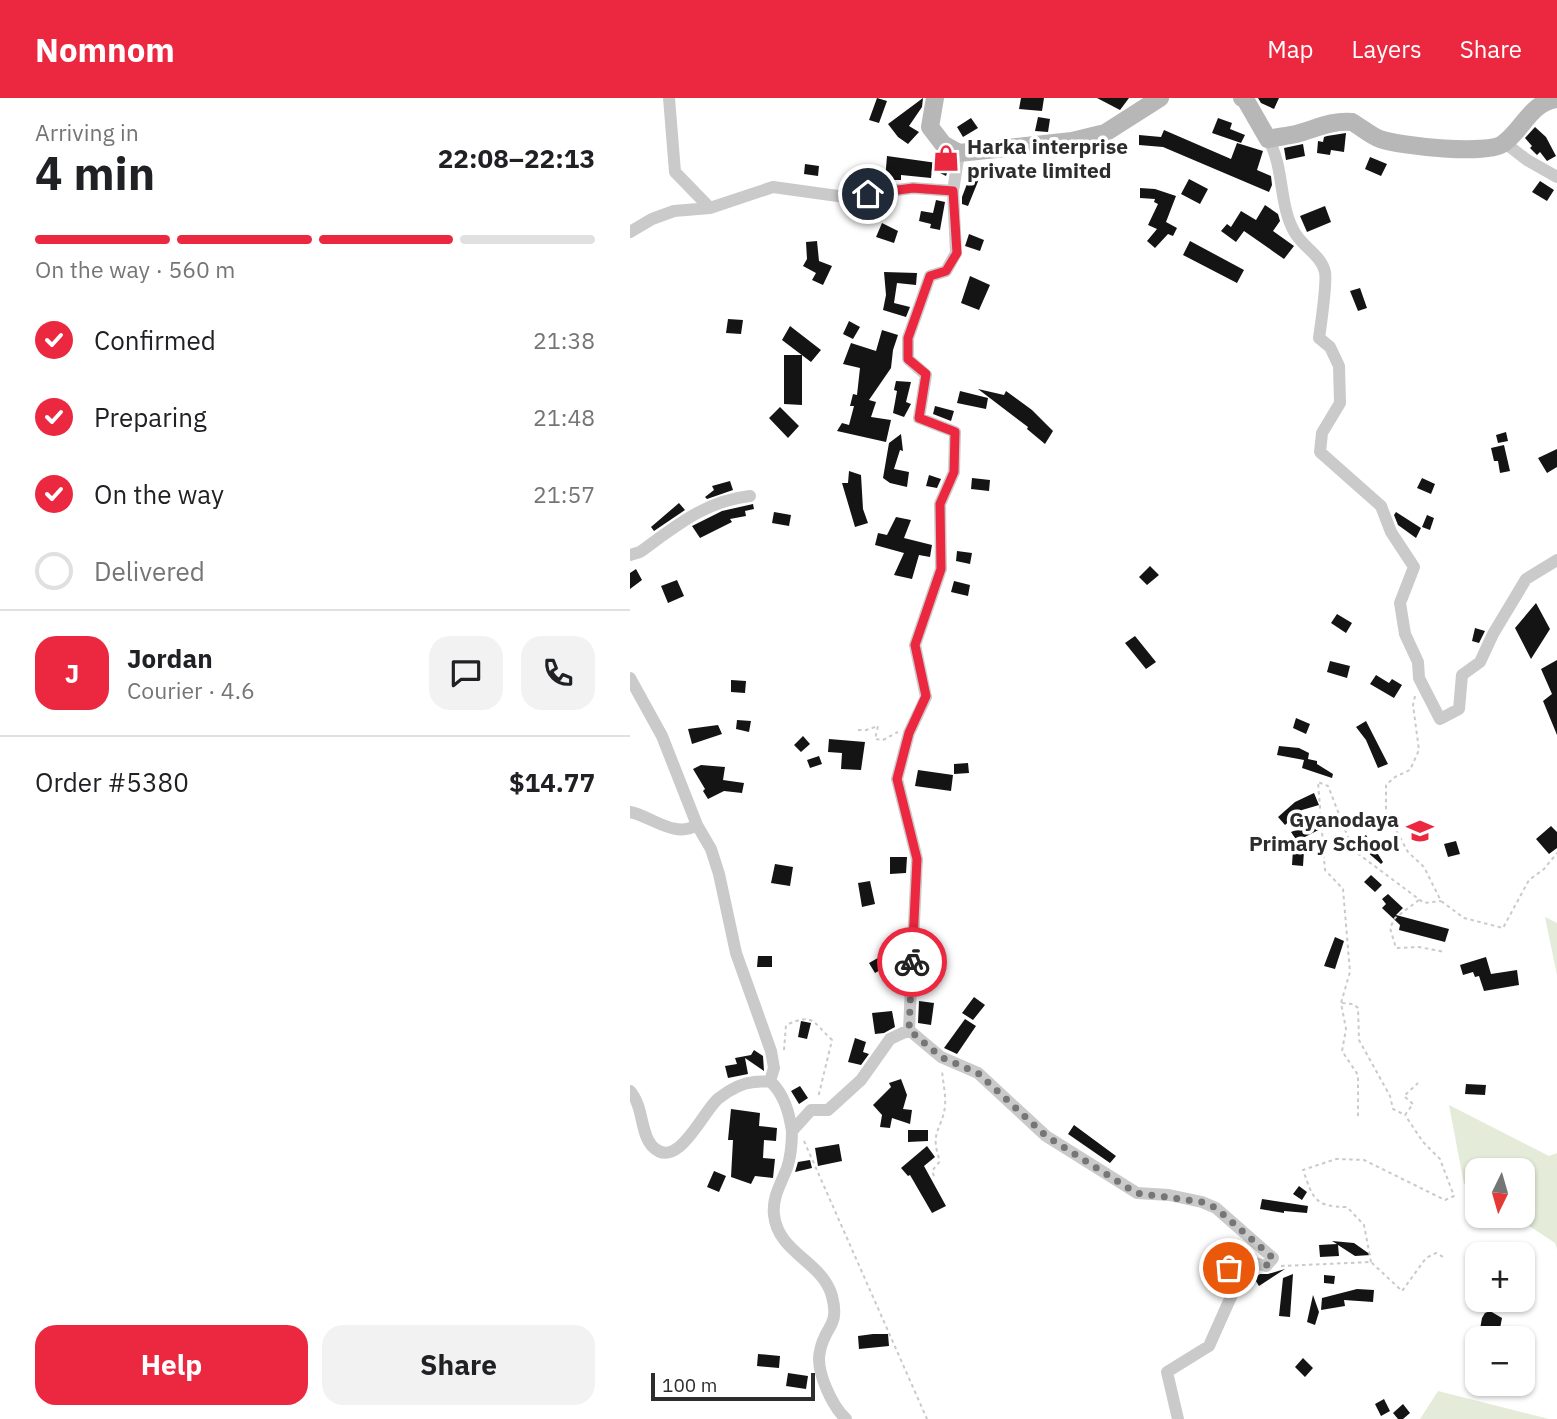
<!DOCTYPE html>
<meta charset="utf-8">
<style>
:root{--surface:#fff;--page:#f2f2f2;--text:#202124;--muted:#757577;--line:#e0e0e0;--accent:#eb283f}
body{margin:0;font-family:"IBM Plex Sans",sans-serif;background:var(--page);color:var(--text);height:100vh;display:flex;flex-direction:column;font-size:26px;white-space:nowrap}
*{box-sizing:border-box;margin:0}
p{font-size:23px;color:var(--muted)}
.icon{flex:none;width:38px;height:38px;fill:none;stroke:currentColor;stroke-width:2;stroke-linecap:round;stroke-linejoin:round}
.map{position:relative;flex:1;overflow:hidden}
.drawer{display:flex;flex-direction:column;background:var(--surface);width:630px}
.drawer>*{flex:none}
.needle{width:46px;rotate:185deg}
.fabs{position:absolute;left:835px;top:1060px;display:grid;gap:14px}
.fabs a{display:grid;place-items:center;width:70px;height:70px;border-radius:14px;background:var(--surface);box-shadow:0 2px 5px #0004;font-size:35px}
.scale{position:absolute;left:21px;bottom:18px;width:164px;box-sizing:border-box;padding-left:7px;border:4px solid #2d2d2d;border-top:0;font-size:19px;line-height:24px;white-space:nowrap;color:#2d2d2d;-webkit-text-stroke:5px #fff;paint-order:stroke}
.pin{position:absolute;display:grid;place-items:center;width:60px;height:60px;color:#fff;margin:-30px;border:4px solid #fff;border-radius:50%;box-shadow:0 2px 7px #0007}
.courier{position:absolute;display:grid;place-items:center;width:70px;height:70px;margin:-35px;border:5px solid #eb283f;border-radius:50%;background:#fff;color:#222;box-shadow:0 2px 9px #0007}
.overview em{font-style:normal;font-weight:700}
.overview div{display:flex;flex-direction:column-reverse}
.overview{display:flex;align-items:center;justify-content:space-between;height:119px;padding:0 35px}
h1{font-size:46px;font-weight:700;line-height:52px}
.bar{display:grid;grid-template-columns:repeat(4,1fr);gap:10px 7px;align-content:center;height:84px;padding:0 35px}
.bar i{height:9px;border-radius:5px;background:var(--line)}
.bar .current{background:var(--accent)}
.bar p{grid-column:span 4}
.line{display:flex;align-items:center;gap:18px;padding:0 35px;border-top:2px solid var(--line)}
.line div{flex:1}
.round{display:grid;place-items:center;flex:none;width:74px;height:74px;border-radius:21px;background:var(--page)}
ol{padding:0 35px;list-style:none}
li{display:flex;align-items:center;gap:21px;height:77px}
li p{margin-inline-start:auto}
li .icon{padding:7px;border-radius:50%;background:var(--accent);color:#fff;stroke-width:4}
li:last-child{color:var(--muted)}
li i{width:38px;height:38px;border:4px solid var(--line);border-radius:50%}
.action{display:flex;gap:14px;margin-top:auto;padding:14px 35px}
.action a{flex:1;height:80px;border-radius:21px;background:var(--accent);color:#fff;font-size:28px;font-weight:700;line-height:80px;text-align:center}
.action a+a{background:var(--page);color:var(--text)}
header{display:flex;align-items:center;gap:42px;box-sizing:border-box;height:98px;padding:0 35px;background:var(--accent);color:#fff}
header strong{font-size:33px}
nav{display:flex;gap:38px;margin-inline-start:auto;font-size:24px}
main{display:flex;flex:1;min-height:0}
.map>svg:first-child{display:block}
.green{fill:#e4ebd9}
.building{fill:#141414}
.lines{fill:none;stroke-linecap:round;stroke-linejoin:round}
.path{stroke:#cacaca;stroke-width:2;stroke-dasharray:3.5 3.5;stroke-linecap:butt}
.street{stroke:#cacaca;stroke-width:12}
.secondary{stroke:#b7b7b7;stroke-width:18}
.done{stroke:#767676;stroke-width:7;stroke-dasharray:0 12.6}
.route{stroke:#eb283f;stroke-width:9}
.labels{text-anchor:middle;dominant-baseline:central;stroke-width:7;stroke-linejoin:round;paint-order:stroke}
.poi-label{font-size:21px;font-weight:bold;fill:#2d2d2d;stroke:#fff;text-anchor:start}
</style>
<header>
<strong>Nomnom</strong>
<nav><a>Map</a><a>Layers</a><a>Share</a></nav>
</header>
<main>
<section class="drawer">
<div class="overview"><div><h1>4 min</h1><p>Arriving in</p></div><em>22:08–22:13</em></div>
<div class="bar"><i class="current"></i><i class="current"></i><i class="current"></i><i></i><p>On the way · 560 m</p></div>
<ol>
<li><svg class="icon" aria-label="check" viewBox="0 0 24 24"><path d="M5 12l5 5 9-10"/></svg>Confirmed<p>21:38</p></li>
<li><svg class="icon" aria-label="check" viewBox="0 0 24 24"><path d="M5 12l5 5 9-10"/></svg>Preparing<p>21:48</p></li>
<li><svg class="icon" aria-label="check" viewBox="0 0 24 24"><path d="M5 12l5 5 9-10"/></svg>On the way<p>21:57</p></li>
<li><i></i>Delivered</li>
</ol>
<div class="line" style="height:126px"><b class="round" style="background:var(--accent);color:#fff">J</b><div><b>Jordan</b><p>Courier · 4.6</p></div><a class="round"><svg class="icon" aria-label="chat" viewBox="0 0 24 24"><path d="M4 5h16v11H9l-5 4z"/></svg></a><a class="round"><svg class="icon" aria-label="phone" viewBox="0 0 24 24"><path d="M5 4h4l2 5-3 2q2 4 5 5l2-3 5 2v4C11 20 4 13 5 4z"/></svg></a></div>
<div class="line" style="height:91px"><div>Order #5380</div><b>$14.77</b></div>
<div class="action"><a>Help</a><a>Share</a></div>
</section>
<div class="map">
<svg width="927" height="1321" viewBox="0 0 927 1321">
<rect width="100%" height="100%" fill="#fff"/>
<path class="green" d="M915,819L927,825V877Z
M819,1007L919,1058L927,1055V1151L925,1145L884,1118H892V1073H847V1094L834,1086Z
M808,1293L919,1321H790Z"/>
<path class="building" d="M247,0L257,3L249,25L239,22Z
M293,0L292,9L279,28L289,34L278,46L268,39L258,26Z
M391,0H414L412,13L389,11Z
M467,0H499L490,12Z
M628,0H649L644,11L631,5Z
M408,19L420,21L418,34L405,33Z
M341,20L348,30L333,39L327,29Z
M588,20L602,25L600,31L615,37L611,45L582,35Z
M905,29L916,39L926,58L917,63L910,54L907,57L900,50L902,48L895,40Z
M534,32L601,61L607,45L633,53L627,72L641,78L642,87L639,94L533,49L509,47V37L531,39Z
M716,35L714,54L701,52L700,57L687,55L688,43L693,44L694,39L697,38Z
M673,46L675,58L656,62L654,50Z
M257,58L307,65L311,58L319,62L317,75L316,78L302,71L301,80L271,77V82H255Z
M740,59L757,66L751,78L735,71Z
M175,66L189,68L188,78L174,76Z
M340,78L349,81L338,108L332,106V99Z
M559,81L578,91L570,106L551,96Z
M910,83L924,92L917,103L902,94Z
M510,90L525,91L546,98L536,124L547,130L543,138L538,136L525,150L517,143L527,131L518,127L528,106L524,104L525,101L510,100Z
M306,102L315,104L310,132L300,130L301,126L289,123L291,113L303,115Z
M635,107L648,116L650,123L643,133L664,148L654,161L614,133L606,144L591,133L597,126L601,129L611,113L626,122Z
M695,108L701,124L677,134L670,118Z
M252,125L268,133L264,145L246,139Z
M339,136L354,142L350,153L335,148Z
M187,143L189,163L202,168L193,187L182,182L186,175L173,168L177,161L176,144Z
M560,143L614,172L607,185L553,157Z
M254,174L287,175L286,187L267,185L264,205L280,209L276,219L253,212L256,197Z
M340,178L360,187L349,212L331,205Z
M730,190L737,210L728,213L720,193Z
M98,221L113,222L111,236L96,235Z
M219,223L230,229L223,241L213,236Z
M160,228L191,252L181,264L152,242Z
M252,232L268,237L263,252L261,270L239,302L246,304L241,319L261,322L256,344L207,333L212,325L219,327L224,308H220L223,296L227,297L230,270L213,266L221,245L246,253Z
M154,257H172V307L154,306Z
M266,283L281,284L276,304L281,306L274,319L263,315L267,293L264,292Z
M348,291L374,297L376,293L402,312L423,333L415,346L397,331L398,329Z
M330,293L358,300L356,311L327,305Z
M305,308L324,313L321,323L303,316Z
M150,309L169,328L158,340L139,320Z
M876,334L878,343L868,345L866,337Z
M271,336L273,353L270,352L264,371L279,374L277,389L260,385L253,380L259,345Z
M874,347L880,373L870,375L868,363H864L861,350Z
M927,351V369L917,375L908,360Z
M219,373L231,377L233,411L238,425L225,429L212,385H218Z
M299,377L311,381L307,390L296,388Z
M342,380L360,382L359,393L341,391Z
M792,380L805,386L801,396L787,390Z
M100,383L103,392L77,401L75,399L84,392L82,388Z
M49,405L55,412L24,433L21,429Z
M123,406L124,411L115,413L116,418L100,421L102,424L70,440L62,428L92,413Z
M144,414L161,417L159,428L142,425Z
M766,414L791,430L786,440L768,427L764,417Z
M797,417L804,420L800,432L792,429Z
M266,419L281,422L274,440L302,447L300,459L289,457L282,481L264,477L274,455L245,447L248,435L257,437Z
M327,453L342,455L340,466L326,463Z
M520,468L529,477L517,487L509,479Z
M6,471L12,482L0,491V475Z
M47,482L54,498L38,505L31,488Z
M324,483L340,487L338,498L321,494Z
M906,505L920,531L901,561L885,530Z
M707,516L722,525L716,535L701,525Z
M845,530L855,533L849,545L842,543Z
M505,538L526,564L516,571L495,545Z
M927,562V637L913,603L922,596L911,571Z
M700,563L720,568L717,580L697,574Z
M746,577L759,585L762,581L772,587L764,600L740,586Z
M101,582L116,583L115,595L101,594Z
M666,620L680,626L676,636L663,630Z
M107,622L121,623L119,634L106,631Z
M736,623L758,666L748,670L736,642L726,629Z
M88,627L92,636L62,646L58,631Z
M173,638L180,646L171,654L164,647Z
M199,641L235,644L231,672L211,671L212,655L198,654Z
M649,648L669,650L679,655L678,661L687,663V666L703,676L702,680L672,670L674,662L647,657Z
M189,658L192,666L180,670L177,662Z
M338,665L339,675L324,676V666Z
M71,667L95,669L93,682L114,685L112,695L94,693L78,701L73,693L75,691L63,671Z
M288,672L323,677L321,693L285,688Z
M684,695L689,707L672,712L655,727L648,719L665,704Z
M700,719L702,725L667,743L661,734Z
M921,728L927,734V750L919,756L906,741Z
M736,737L753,764L751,766L736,753L734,754L727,743Z
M826,743L830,756L818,759L814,746Z
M663,751L674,753L673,768L662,767Z
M260,759H277L276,775L260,776Z
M145,766L163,769L160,788L141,785Z
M741,777L752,787L745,794L734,784Z
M240,783L245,806L232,809L228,785Z
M758,796L773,810L766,817L819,831L815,844L769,832L770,827L752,810L756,806L752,801Z
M705,839L714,843L705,871L694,868Z
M255,856L261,866L245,875L239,865Z
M128,858H142V869H127Z
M856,859L861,876L887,872L889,887L854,893L849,878L845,879L843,874L833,877L830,867Z
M344,899L355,907L343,922L332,915Z
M289,903L304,905L301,927L288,925Z
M262,913L265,929L254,935L245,936L242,915Z
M335,921L346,928L327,956L314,950Z
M171,923L181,925L177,941L168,939Z
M225,940L236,944L233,954L239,956L231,967L218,964Z
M124,952L133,958L134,973L115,960L118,976L98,980L95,968L107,966L105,960L121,957Z
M271,981L277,997L273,1011L282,1012L280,1026L262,1020L260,1030L250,1029L252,1017L243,1007L261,989L259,985Z
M836,986L856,987L855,997L835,996Z
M170,988L178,1000L169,1006L161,993Z
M101,1011L130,1015L129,1028L147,1030L146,1043L134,1042L133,1060L145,1061L143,1080L125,1078L121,1086L101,1079L103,1042H98Z
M444,1027L486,1058L480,1065L438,1036Z
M278,1032H298V1043L278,1044Z
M209,1046L212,1063L188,1068L185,1050Z
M297,1048L305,1059L294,1068L316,1108L302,1115L280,1077L278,1078L271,1070Z
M180,1062L182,1070L165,1074L168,1064Z
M84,1073L96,1078L89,1094L77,1089Z
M669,1088L677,1094L672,1102L663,1096Z
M632,1101L678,1108L677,1115L654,1113V1115L630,1111Z
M702,1143L724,1145L741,1157L725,1158L708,1147L709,1158L690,1159L689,1147L707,1146Z
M655,1171L629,1188L624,1180L630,1176H638Z
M663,1176L660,1219L649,1218L653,1180Z
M694,1177L705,1178L704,1186L694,1185Z
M727,1191L744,1192L743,1204L714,1202L715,1208L691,1212L692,1200Z
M683,1197L689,1214L685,1227L677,1224Z
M860,1213L872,1220L868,1241H859L858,1234L850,1231L852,1220L855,1215Z
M243,1236H258L259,1248L229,1251L228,1238Z
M128,1256L150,1258L149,1270L127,1268Z
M673,1260L683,1270L675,1279L665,1269Z
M158,1275L178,1278L176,1291L156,1288Z
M754,1301L760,1313L751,1318L745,1306Z
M773,1306L780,1315L773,1321H768L763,1315Z"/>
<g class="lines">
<path class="path" d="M785,598L783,607L789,652L780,672L765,679L756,687V714L778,754L794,769L811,803L834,820L873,830L899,782L914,771L927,755
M228,632H236L248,628L245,641L253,642L268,634
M789,802L765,820L760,830L766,850L789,849L815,854
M712,905L723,906L728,910L729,942L760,998L763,1011L775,1017L783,1006L774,998L788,985
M154,952L156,927C184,915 182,923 202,942L188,1000
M728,1018V977L712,953L716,931L711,905L720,874L713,791L695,772L688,684L698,688L723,752L794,805L811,803
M174,1043L297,1321
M304,1078L302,1073L310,1063C299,1033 312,1033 315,1008C316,997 313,984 312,973
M741,1164L734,1127L717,1109C684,1109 683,1100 673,1072L706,1061L734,1062L815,1102L824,1098L810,1061L793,1044L775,1017
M651,1168L741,1164L772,1193L796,1160L806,1155L815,1160"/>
<path class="street" d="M39,0L45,74L80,110
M638,41C655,70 648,106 665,135C673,149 691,157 695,174C697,185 691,226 689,240L700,249L709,268L710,305L692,335L690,354L751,408L761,434L784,469L770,505L775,536L788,564L789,580L810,621L829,611L832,577L850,564L863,536L896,481L927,462
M875,45L897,62L927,79
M323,93L326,155L316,173L300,178L278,240V261L296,277L289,320L325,334L324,374L310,406L311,471L285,547L296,599L279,635L267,681L287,761L279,932L311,959L348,975L416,1038L507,1095L539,1097L572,1104L586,1110L643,1160L636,1168L610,1161L599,1169L604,1192L579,1248L537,1274L548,1321
M0,134L22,121L44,113L80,110L143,89L215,99L283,90L323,93L329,55
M0,457L10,454C46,428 75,403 120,398
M0,580L32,638L67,727L81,751L89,776L106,855L141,953L144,970L140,983C134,984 129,983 124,984C112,985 98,993 89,1000C73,1012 48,1075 22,1048C10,1035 14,1009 0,993
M0,714C21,718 45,741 67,727
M140,983C154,996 159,1014 162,1033L181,1012H198L231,982L260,941L279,932
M162,1033C162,1046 161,1058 157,1070C151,1086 142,1099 144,1117C148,1155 192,1163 202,1198C210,1229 195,1227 190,1253C185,1272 202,1308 216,1321"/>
<path class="secondary" d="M305,0L300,29L313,46L329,55L442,43L475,35L530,0
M612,0L615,1L638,41C647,39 657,38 666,36C685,31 702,22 722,24C731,29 740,37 750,41C770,48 859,58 874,45C894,30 900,5 927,1"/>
</g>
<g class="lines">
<path class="done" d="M282,864L279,932L311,959L348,975L416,1038L506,1095L572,1104L586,1110L643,1160L636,1168L610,1161L599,1170"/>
<path class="route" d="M238,96L283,90L323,93L327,155L316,173L300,178L278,240V261L296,276L289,320L325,334L324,374L310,406L311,471L285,547L296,598L279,635L267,681L287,761L282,864"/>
</g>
<defs>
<symbol id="shop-bare" viewBox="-9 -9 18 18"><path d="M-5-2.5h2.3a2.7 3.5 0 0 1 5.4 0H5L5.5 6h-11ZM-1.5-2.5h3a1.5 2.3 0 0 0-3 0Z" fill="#eb283f" stroke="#fff" stroke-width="2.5" paint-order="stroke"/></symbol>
<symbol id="school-bare" viewBox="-9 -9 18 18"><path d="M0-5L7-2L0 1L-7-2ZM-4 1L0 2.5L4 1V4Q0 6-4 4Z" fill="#eb283f" stroke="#fff" stroke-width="2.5" paint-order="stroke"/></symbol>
</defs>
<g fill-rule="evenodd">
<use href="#shop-bare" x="297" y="41" width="38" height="38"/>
<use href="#school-bare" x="771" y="714" width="38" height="38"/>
</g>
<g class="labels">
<g class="poi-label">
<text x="337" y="48">Harka interprise<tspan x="337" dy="24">private limited</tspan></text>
<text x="769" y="721" text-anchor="end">Gyanodaya<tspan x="769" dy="24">Primary School</tspan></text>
</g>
</g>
</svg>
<div class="fabs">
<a><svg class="needle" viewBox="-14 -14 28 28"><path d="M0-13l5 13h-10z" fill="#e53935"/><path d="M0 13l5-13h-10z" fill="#757577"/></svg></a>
<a>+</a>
<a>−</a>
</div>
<div class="scale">100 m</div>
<div class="pin" style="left:599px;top:1170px;background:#ea580c"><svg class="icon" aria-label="bag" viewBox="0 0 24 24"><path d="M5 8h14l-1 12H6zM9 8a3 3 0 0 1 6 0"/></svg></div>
<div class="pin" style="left:238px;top:96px;background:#1f2937"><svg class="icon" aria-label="home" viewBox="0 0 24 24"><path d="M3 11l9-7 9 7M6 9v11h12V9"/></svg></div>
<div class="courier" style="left:282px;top:864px"><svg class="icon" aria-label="bike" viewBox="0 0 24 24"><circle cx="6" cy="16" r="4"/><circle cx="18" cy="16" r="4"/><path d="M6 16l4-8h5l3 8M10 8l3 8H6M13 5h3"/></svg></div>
</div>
</main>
